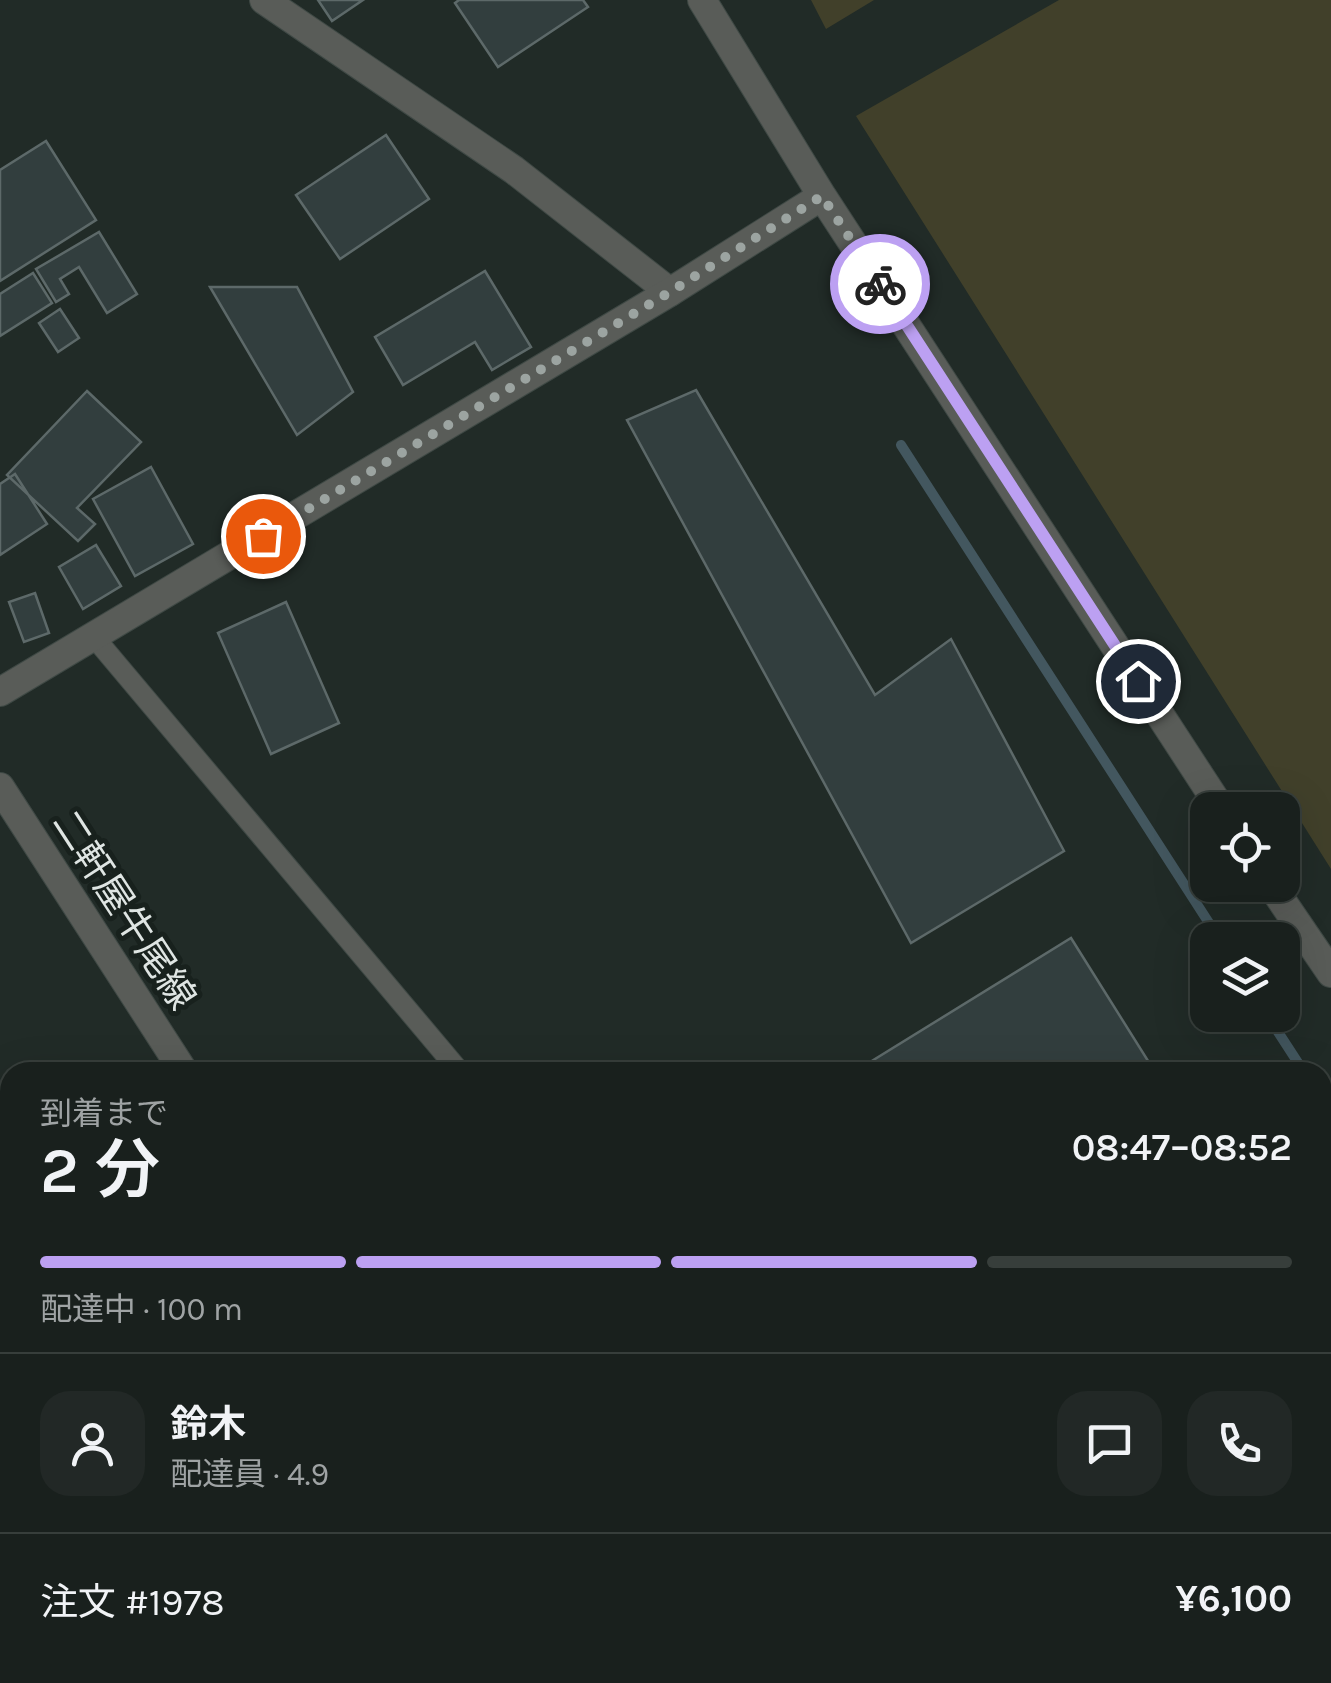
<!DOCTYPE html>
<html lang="ja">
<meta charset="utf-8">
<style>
:root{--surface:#19201d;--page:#222826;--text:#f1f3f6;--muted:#9fa3a4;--line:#373e3b;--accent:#bca0f2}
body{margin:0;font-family:Karla,"Noto Sans JP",sans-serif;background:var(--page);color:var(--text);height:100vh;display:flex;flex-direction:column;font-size:38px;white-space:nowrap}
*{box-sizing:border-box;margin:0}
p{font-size:32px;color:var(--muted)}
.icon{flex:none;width:55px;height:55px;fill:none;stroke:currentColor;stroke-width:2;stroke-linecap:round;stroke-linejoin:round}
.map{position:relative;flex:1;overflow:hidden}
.sheet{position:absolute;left:0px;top:1062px;width:1332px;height:622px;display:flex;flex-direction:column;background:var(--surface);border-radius:30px 30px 0 0;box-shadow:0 10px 40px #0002,0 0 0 2px var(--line)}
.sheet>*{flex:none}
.controls{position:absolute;left:1190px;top:792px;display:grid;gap:20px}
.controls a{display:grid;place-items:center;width:110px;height:110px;border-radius:20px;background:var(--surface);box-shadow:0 10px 40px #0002,0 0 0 2px var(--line);font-size:50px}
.pin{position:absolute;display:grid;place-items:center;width:85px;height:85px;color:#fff;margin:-42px;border:5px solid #fff;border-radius:50%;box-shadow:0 2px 10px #0007}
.courier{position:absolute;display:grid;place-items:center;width:100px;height:100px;margin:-50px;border:8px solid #bca0f2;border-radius:50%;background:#fff;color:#222;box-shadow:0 2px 12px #0007}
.overview em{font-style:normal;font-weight:600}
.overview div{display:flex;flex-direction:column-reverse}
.overview{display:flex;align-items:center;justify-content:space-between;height:170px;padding:0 40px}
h1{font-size:65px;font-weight:600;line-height:75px}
.bar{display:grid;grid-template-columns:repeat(4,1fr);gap:15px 10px;align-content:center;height:120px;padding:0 40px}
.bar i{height:12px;border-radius:8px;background:var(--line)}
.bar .current{background:var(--accent)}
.bar p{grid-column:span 4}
.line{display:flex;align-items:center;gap:25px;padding:0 40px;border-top:2px solid var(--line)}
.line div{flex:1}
.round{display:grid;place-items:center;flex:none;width:105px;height:105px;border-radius:30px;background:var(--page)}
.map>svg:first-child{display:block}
.green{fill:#41402a}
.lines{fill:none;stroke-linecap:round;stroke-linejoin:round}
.stream{stroke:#43575f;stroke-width:10}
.building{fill:#323e3e;stroke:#5d6969;stroke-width:2.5}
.service-casing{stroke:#3f4945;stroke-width:22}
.minor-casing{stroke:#3f4945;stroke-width:30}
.tertiary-casing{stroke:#3f4945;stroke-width:30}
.service{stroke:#595c58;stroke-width:20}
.minor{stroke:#595c58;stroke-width:28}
.tertiary{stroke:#595c58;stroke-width:28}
.done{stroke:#9ca4a1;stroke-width:10;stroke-dasharray:0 18}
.route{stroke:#bca0f2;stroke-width:12}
.labels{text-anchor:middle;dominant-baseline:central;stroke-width:10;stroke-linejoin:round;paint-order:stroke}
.street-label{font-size:38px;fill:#dfe5e3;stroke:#18211d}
</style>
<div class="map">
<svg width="1331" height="1683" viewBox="0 0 1331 1683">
<rect width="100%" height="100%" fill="#212b27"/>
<path class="green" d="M811,0H874L826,29Z
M1059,0H1331V869L856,116Z"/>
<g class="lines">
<path class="stream" d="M901,445L1220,940
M1267,1015L1304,1072
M1322,1102L1331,1115"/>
</g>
<path class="building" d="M318,0H363L332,21Z
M459,0H583L588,7L498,67L455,3Z
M386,135L429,199L340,259L296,195Z
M46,141L96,220L0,281V170Z
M99,232L137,294L107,313L79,267L60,279L69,294L56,302L36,269Z
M485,271L531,347L492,370L475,342L403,385L375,337Z
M33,273L52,303L0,336V294Z
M210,287H297L353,392L297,435Z
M60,309L79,338L58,352L39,323Z
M696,390L875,695L951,639L1064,851L911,943L627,420Z
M87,391L141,442L77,508L95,524L78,541L7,475Z
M151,467L193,544L135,576L93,499Z
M15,474L47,524L0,555V484Z
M96,545L121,586L83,609L59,567Z
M35,593L49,633L24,642L9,602Z
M286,602L339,723L271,754L218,633Z
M1071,938L1155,1072H854Z"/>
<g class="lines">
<defs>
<path id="service" d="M94,637L460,1072"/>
<path id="minor" d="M264,0L514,170L670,292
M1322,1447L1331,1442
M950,1683L962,1675"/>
<path id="tertiary" d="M702,0L822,196L1222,810
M0,692L670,292L822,196
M0,787L184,1072
M1271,885L1331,973
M572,1675L577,1683
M42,1683L54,1675"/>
</defs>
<use href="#service" class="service-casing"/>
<use href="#minor" class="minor-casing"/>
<use href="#tertiary" class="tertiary-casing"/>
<use href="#service" class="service"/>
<use href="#minor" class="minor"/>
<use href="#tertiary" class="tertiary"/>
</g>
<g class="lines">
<path class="done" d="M263,536L670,292L822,196L880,284"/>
<path class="route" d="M880,284L1138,681"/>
</g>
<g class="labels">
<g class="street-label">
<text transform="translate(124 910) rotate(57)">二軒屋牛尾線</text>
</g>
</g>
</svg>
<div class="controls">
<a><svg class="icon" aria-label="locate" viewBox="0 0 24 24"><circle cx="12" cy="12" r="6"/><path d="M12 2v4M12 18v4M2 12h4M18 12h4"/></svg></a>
<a><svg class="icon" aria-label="layers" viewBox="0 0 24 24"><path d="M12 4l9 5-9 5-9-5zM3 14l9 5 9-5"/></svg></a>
</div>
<div class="pin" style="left:263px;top:536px;background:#ea580c"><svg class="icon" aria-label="bag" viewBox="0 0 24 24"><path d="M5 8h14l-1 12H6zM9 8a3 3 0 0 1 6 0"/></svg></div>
<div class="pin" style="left:1138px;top:681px;background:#1f2937"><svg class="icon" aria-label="home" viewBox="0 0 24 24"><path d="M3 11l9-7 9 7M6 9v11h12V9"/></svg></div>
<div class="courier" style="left:880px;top:284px"><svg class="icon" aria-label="bike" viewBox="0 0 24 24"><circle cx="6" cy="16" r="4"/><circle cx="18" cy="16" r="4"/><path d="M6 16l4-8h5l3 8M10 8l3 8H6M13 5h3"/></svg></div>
<section class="sheet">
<div class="overview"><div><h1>2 分</h1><p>到着まで</p></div><em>08:47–08:52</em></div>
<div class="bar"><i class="current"></i><i class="current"></i><i class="current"></i><i></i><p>配達中 · 100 m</p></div>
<div class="line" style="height:180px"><a class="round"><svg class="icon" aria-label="person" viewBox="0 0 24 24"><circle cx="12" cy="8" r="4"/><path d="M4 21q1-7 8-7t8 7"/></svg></a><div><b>鈴木</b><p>配達員 · 4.9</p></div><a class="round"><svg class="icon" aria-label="chat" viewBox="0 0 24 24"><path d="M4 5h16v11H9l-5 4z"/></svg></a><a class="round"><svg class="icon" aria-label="phone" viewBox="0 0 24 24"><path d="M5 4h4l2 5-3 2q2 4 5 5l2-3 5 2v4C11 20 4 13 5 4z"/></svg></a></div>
<div class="line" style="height:130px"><div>注文 #1978</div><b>¥6,100</b></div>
</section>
</div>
